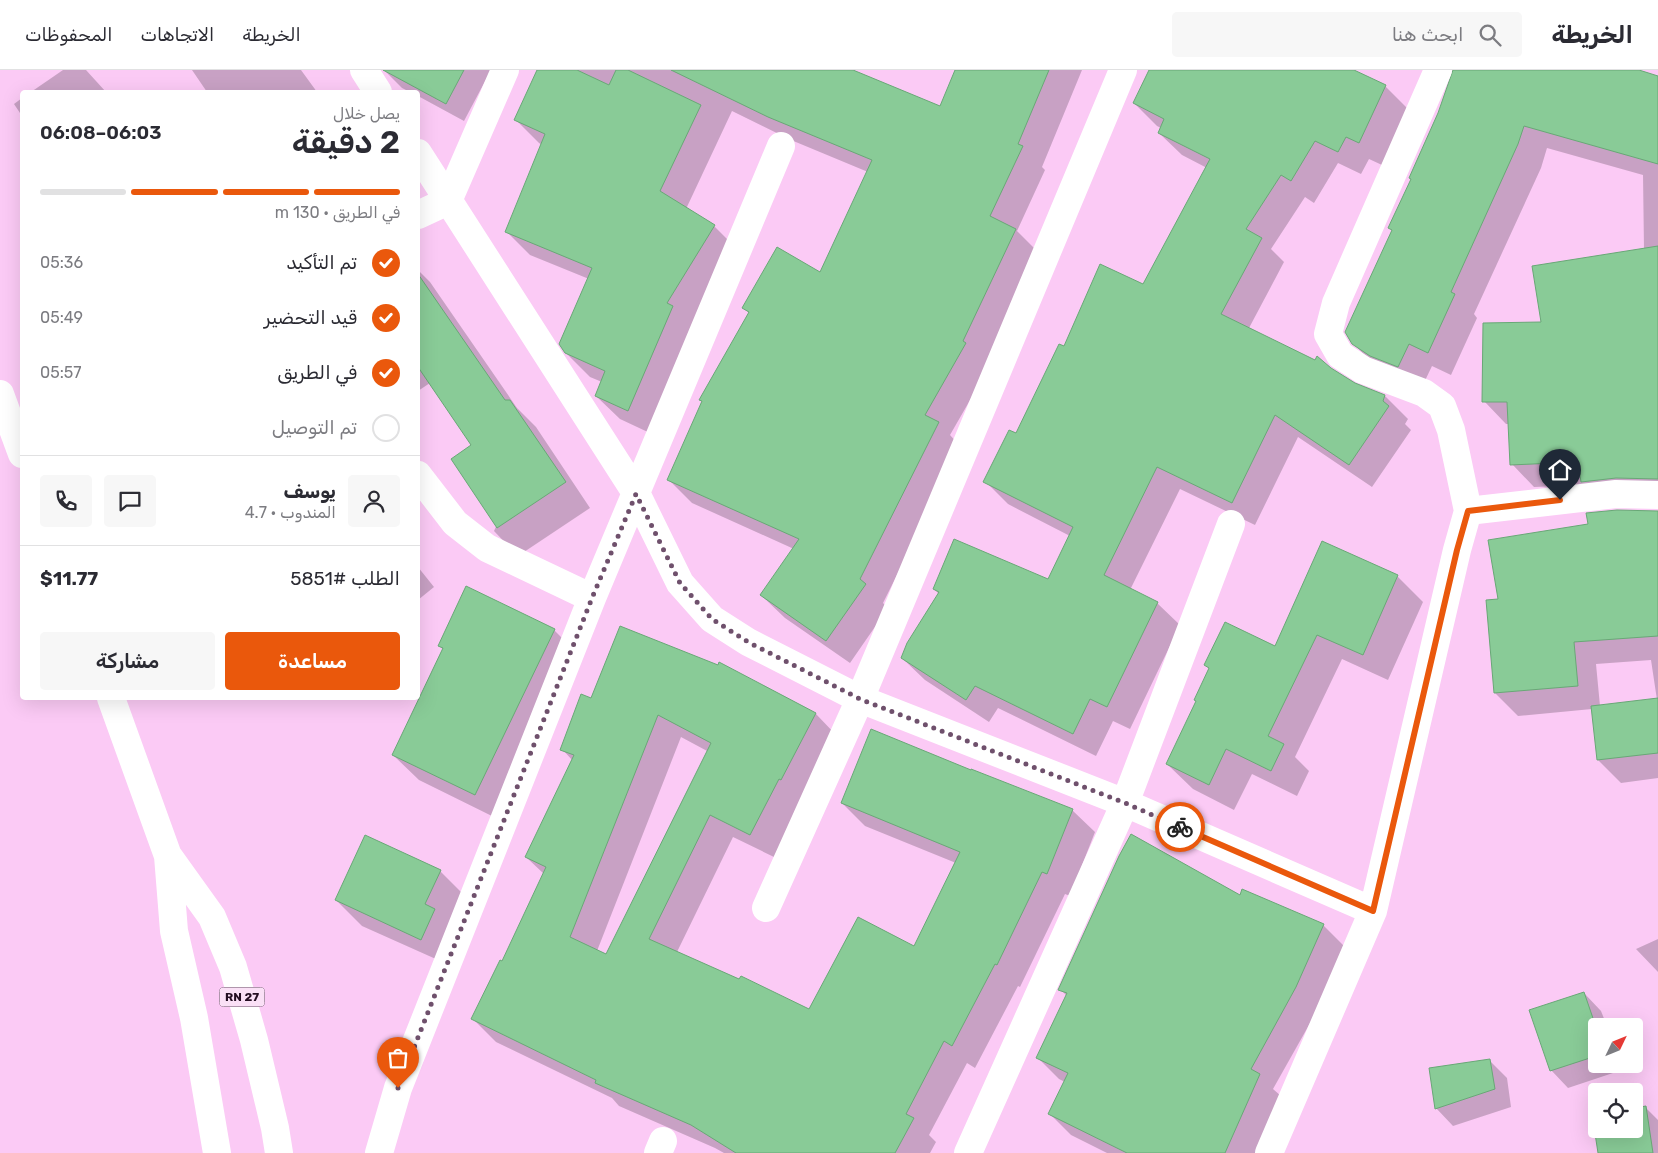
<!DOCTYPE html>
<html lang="ar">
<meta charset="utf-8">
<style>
:root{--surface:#fff;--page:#f7f7f7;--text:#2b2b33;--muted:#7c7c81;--line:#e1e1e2;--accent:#ea580c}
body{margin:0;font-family:Rubik,"Noto Naskh Arabic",sans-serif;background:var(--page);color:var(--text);direction:rtl;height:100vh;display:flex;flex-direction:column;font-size:19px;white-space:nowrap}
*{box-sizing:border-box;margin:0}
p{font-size:16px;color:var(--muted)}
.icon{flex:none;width:28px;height:28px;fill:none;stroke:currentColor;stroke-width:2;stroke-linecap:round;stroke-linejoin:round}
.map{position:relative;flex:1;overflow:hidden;direction:ltr}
.sheet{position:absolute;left:20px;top:20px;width:400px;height:610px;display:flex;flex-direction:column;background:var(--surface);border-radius:5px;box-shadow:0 5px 20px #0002;direction:rtl}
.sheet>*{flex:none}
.needle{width:32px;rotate:47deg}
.tools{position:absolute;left:1588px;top:948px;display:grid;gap:10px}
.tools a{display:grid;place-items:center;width:55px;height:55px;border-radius:5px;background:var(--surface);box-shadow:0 5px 20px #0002;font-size:25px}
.pin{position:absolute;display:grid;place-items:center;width:42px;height:42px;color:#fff;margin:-51px -21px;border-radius:50% 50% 50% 0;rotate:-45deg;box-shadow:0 0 5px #0007}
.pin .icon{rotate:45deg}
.courier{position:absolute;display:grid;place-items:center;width:50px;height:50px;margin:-25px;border:4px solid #ea580c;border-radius:50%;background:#fff;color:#222;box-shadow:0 1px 6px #0007}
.headline em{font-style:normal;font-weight:600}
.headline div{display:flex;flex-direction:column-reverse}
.headline{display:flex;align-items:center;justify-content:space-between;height:85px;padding:0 20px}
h1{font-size:32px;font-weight:600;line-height:38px}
.bar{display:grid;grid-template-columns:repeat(4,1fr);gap:8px 5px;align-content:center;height:60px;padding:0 20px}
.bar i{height:6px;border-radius:4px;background:var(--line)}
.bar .current{background:var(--accent)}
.bar p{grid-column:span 4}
.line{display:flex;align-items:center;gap:12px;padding:0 20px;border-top:1px solid var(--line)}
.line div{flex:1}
.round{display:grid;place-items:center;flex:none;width:52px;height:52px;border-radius:5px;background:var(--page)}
ol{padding:0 20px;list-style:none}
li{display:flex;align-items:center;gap:15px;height:55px}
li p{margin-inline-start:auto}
li .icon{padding:5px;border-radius:50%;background:var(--accent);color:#fff;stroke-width:4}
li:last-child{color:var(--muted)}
li i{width:28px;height:28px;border:2px solid var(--line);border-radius:50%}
.primary-button{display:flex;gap:10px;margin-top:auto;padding:10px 20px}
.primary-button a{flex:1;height:58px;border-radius:5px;background:var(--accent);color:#fff;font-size:20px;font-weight:600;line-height:58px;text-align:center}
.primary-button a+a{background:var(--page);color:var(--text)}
header{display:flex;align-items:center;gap:30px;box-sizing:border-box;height:70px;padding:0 25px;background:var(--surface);border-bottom:1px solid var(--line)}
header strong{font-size:24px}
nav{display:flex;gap:28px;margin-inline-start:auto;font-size:18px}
.search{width:350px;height:45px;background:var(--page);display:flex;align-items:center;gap:12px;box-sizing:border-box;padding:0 18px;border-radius:5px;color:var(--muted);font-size:19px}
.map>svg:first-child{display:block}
.shadow{fill:#0003;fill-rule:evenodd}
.building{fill:#89cb97;stroke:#68a876;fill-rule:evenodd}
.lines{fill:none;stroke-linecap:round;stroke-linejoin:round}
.minor{stroke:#fff;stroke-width:28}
.major{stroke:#fff;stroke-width:28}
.done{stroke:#6f506c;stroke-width:5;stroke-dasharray:0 9}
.route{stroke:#ea580c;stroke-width:6}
.labels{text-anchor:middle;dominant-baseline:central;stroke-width:4;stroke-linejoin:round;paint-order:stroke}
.shield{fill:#fae0f6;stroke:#644d62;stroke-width:1}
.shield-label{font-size:12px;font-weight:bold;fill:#240e22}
</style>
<header>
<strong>الخريطة</strong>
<div class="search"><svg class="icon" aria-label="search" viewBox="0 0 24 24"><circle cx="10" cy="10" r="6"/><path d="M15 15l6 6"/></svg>ابحث هنا</div>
<nav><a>الخريطة</a><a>الاتجاهات</a><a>المحفوظات</a></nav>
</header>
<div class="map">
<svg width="1658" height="1083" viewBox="0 0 1658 1083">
<rect width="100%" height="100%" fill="#fbcaf5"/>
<path class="shadow" d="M63,0H86L106,22H31Z
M192,0H301L317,22H207Z
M384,0H491L464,51L418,26V22H410L402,18Z
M538,0H850L940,38L956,0H1082L1042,97L1045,100L1017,161L1039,183L989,297L950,365L961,377L883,533L888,538L850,593L785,548L761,525L794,479L692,433L669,410L750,244L744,238L820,204L868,102L791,70L732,41L686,139L714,156L737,179L652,364L620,349L596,326L602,312L590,307L566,283L589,209L530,185L507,162L542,75L539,73L515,49Z
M1150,0H1351L1385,16L1408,39L1382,95L1369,89L1361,104L1338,93L1314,133L1305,127L1271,179L1284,192L1249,258L1331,299L1354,314L1385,326L1408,349L1405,354L1411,360L1372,417L1298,367L1255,455L1180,419L1130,520L1157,533L1180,555L1130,659L1113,651L1096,686L998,638L989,652L925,610L902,588L939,524L934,519L1049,511L1070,466L1008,434L985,411L1016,365L1065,278L1144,215L1207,98L1182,85L1159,63L1161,58L1157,56L1134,33Z
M1455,0H1634L1658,7V431L1585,415L1534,417L1512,394L1509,354H1506L1484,331L1542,253L1644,180L1643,105L1547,78L1541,98L1474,244L1477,248L1451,305L1432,296L1421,319L1376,297L1353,273L1393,161L1390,158L1440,44Z
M22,28V46L14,34Z
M418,200L430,212L517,338L536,357L590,438L518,486L494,461L499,450L473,376L430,313L418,321Z
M1658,442V708L1621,713L1598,690L1592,639L1518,646L1495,623L1500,530L1589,455ZM1651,590L1657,630L1600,636L1596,594Z
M418,497L434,517L418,530Z
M1397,506L1423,532L1388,610L1342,589L1295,687L1309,701L1297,726L1252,704L1234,740L1193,719L1167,694L1197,632L1210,599L1205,595L1276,578Z
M554,560L580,586L500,750L419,710L393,685L444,580L439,576Z
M592,630L816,644L838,667L802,731L774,787L733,767L677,882L810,941L915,878L956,793L865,756L842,733L972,702L1072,740L1095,762L1070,826L1065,824L1020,917L1018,916L975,998L967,993L929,1065L936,1072L930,1083H724L715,1078L619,1036L612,1028L496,972L473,949L502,893L544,804L526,787L573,691L562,679ZM681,667L709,682L607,885L597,881Z
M440,801L465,826L447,894L362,856L336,830Z
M1241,826L1323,855L1345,877L1318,939L1273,1019L1281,1026L1256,1083H1107L1071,1065L1050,1044L1065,1012L1059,1009L1037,987L1067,926L1060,919Z
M1658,869V902L1636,879Z
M1584,923L1601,941L1607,956H1596V994H1619L1622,1000L1568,1018L1551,1000Z
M1490,991L1507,1008L1511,1037L1453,1056L1436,1038Z
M1646,1038L1658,1050V1083H1599L1594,1045L1596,1044V1059H1634V1039Z"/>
<path class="building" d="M383,0H464L446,34Z
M537,0H577L609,15L616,0H628L701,35L660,121L715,155L667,233L673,236L628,341L595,326L605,301L565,283L559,274L592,198L505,162L545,64L514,50Z
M671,0H853L940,36L955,0H1049L1018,74L1023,76L990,146L1016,159L963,271L966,273L925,345L939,352L860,509L866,514L826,571L760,525L799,469L667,410L702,331L699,330L749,242L742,238L777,177L820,202L872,90L768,47Z
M1149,0H1354L1386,15L1359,73L1346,67L1338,82L1315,71L1291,111L1281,105L1246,159L1262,168L1221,244L1315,290L1317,286L1331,298L1355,313L1385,325L1383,331L1389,336L1349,395L1275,345L1232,433L1157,397L1104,505L1158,532L1107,637L1090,629L1073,664L975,616L966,630L901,588L907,573L939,522L933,519L954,469L1048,509L1073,457L983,412L1009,360L1016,363L1059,274L1064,276L1100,194L1143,214L1210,89L1158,63L1164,49L1133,33Z
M1453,0H1639L1658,6V94L1524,56L1518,74L1451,222L1455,224L1428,283L1409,274L1398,297L1370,286L1352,274L1345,262L1392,160L1388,158L1411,109L1409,108L1438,43Z
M1658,176V409L1616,408L1581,412L1578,392L1510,395L1507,332H1482L1483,253L1541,252L1532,196Z
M418,204L505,330H510L566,412L497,458L451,389L471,375L418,297Z
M1617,440L1658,441V566L1574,572L1578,616L1494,623L1486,530L1498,529L1488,470L1588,454L1586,443Z
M1322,471L1398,505L1363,585L1317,565L1268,666L1284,674L1271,701L1226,679L1209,715L1166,694L1196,631L1194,630L1209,598L1204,595L1225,552L1275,576Z
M466,516L555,559L475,725L392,685L443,578L438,576Z
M620,556L718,595L719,592L816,643L781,710L779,709L750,765L710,745L649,869L739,909L741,906L809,939L858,847L914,876L960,782L841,733L871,659L971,700V699L1073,739L1047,804L1042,802L997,895L995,894L952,976L944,971L906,1044L914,1048L895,1083H736L691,1055L595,1013L596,1010L471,949L500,890L502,891L546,797L525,787L574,685L560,680L581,624L591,628ZM658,645L711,673L606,884L570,867Z
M1658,628V683L1597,690L1591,636Z
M1131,764L1240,825L1242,819L1324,854L1296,917L1251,999L1260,1004L1225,1083H1127L1048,1044L1068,1003L1036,988L1067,923L1058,920L1119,786Z
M365,765L441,800L425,834L435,839L421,870L335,830Z
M1584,922L1596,957V986L1550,1001L1529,940Z
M1490,989L1495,1019L1435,1039L1429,998Z
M1646,1036L1653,1083H1598L1592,1044L1596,1043V1059H1634V1038Z"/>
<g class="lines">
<path class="minor" d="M364,0L378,22
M418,83L636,423L680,513L712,549L748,572L860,629L1125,733L1373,841
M418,145L448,131L505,0
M418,405L455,453L487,478L592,528
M1468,441L1616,424L1658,425
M766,838L860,629L1123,0
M379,1083L398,1018L592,528L781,76
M658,1083L663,1071
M968,1083L1125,733L1231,454
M1269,1083L1373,841L1457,480L1468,441L1451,360L1442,336L1424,323L1363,300L1340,285L1328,264L1336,233L1438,0"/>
<path class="major" d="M0,324L22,384
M111,628L168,786L174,861L194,948L217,1083
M169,787L212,847L233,897L254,970L275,1058L279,1083"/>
</g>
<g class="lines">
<path class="done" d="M398,1018L592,528L636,424L680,513L712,549L748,572L860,629L1125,733L1180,757"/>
<path class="route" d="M1180,757L1373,841L1457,480L1468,441L1560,430"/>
</g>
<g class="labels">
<rect class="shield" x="219.5" y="917.5" width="45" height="19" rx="4"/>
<g class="shield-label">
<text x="242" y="927">RN 27</text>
</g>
</g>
</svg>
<div class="tools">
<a><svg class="needle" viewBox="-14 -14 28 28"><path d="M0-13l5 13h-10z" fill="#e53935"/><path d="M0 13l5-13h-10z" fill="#7c7c81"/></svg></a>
<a><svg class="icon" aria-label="locate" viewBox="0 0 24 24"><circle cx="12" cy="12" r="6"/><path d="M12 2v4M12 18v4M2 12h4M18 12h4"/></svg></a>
</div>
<div class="pin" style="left:398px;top:1018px;background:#ea580c"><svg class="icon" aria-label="bag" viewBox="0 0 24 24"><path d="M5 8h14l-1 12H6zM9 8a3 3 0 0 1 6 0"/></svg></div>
<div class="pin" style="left:1560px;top:430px;background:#1f2937"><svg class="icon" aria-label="home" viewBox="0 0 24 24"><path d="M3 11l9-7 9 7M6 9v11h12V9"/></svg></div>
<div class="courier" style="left:1180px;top:757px"><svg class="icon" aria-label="bike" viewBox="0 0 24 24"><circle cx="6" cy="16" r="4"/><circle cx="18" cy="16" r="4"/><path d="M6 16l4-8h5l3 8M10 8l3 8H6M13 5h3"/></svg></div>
<section class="sheet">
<div class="headline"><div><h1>2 دقيقة</h1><p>يصل خلال</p></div><em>06:03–06:08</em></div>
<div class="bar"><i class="current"></i><i class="current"></i><i class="current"></i><i></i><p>في الطريق · 130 m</p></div>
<ol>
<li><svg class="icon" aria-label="check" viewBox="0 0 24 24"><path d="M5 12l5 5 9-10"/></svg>تم التأكيد<p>05:36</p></li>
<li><svg class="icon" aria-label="check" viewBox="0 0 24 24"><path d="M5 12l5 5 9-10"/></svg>قيد التحضير<p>05:49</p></li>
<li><svg class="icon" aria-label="check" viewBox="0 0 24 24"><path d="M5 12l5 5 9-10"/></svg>في الطريق<p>05:57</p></li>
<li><i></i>تم التوصيل</li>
</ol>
<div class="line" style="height:90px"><a class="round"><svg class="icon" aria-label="person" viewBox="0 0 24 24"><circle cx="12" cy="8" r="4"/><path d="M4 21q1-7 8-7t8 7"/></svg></a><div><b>يوسف</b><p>المندوب · 4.7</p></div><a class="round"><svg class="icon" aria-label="chat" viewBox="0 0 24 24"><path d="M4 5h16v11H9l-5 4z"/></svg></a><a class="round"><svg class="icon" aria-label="phone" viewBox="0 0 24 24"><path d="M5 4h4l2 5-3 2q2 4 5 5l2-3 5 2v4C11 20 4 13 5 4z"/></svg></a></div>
<div class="line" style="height:65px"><div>الطلب #5851</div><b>$11.77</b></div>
<div class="primary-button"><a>مساعدة</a><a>مشاركة</a></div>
</section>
</div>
